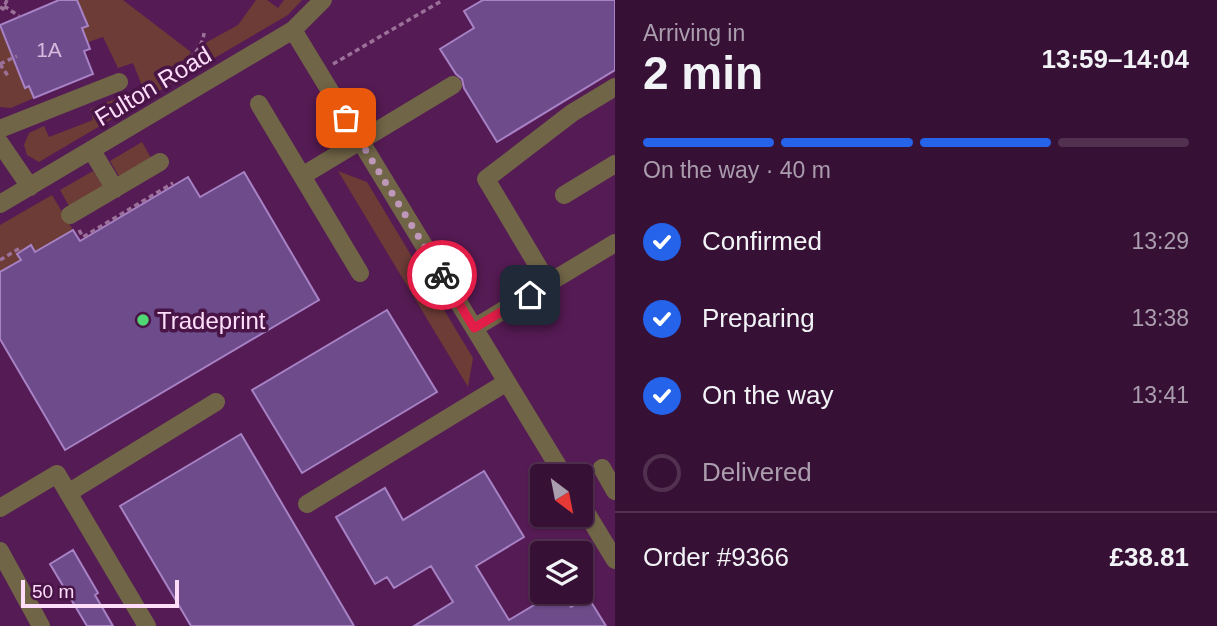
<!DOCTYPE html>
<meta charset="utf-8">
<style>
:root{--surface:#371035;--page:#421e41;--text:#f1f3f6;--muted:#aa9dad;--line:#513050;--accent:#2563eb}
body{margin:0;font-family:Helvetica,sans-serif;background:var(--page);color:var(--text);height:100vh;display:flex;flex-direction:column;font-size:26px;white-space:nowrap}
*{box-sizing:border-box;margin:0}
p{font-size:23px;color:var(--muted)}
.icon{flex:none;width:38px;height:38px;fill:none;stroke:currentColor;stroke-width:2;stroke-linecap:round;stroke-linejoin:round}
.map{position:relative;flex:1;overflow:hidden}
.details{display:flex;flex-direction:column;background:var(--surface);width:602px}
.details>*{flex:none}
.needle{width:46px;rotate:148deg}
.buttons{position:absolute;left:530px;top:464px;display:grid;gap:14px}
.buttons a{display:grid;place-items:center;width:63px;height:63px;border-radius:7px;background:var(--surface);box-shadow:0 2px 5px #0004,0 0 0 2px var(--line);font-size:35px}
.scale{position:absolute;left:21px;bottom:18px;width:158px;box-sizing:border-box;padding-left:7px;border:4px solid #fdddfa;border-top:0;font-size:19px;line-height:24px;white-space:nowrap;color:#fdddfa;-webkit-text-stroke:5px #491547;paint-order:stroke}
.pin{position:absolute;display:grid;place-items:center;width:60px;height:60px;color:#fff;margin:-30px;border-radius:14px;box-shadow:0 4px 10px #0006}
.courier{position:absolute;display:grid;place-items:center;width:70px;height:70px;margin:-35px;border:5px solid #e11d48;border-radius:50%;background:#fff;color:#222;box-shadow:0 2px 9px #0007}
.head em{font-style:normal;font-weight:600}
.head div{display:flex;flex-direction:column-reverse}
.head{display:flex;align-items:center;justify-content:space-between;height:119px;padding:0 28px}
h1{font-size:46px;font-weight:600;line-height:52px}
.bar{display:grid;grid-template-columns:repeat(4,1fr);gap:10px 7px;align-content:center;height:84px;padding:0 28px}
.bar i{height:9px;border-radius:5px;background:var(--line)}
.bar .current{background:var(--accent)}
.bar p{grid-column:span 4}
.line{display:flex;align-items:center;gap:18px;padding:0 28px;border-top:2px solid var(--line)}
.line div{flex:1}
ol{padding:0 28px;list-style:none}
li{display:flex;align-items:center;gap:21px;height:77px}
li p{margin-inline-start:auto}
li .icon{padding:7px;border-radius:50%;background:var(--accent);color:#fff;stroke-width:4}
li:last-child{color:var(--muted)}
li i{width:38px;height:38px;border:4px solid var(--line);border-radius:50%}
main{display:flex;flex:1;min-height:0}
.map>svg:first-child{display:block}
.built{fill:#551b54;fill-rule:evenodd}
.green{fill:#6d3c36}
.building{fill:#6e4b8a;stroke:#a782c5;stroke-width:2}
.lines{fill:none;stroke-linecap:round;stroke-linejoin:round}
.path{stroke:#9b7099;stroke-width:3.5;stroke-dasharray:5 3.5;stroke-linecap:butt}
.minor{stroke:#716547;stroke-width:18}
.done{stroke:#be97bb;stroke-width:7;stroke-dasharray:0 12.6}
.route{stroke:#e11d48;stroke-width:9}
.poi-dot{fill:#51d674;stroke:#491547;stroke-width:2.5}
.labels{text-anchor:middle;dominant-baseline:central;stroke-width:7;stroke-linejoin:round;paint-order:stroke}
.number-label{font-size:21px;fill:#d9b8de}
.street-label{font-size:24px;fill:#fdddfa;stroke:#491547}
.poi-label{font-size:24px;fill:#fdddfa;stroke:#491547;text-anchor:start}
</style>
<main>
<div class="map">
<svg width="615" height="626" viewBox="0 0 615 626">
<rect width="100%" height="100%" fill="#491547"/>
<path class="built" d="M0,0H615V626H0ZM542,476H581V514H542ZM542,553H581V592H542Z"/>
<path class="green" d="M77,0H123L191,52L188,57L165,72L171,84L39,162L27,155L24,145L29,133L44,126L49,137L93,120L90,109L143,88L133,63L118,68L103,37L88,42L82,28L88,26Z
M256,0H267L278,8L284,0H302L288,15L175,81L171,76L193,61L207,42L238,25Z
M0,27L10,50L20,63L15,65L25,88L29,86L34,98L11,108L0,107Z
M142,142L151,158L119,176L110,161Z
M93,171L103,186L69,206L60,190Z
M338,171L367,182L473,358L468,387Z
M52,195L73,230L35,252L31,246L17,254L21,260L0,272V225Z"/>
<path class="building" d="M59,0H77L88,26L82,28L90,49L84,51L93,74L34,98L29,86L25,88L0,25Z
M483,0H615V70L497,142L464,88L462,79L456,74L440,49L474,28L464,11Z
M244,172L319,300L65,450L0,339V272L21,260L17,254L31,245L35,252L73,230L80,241L188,177L200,197Z
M387,310L437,392L302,473L252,390Z
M241,434L354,626H191L120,506Z
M484,471L524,537L476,566L509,620L556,592H561L571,607L588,597L606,626H414L453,602L431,566L394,588L387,577L375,584L336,517L385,488L403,520Z
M73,550L98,593L95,595L113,626H87L50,564Z"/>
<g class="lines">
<path class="path" d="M4,6L19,16
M0,7L3,9L7,0
M0,64L17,56
M0,64L8,76
M333,64L443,0
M172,80L168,74C183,64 202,53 204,33
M79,230L83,237L173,183
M0,260L20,248L22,251"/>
<path class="minor" d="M293,30L564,476
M259,104L360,273
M0,129L119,82
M0,143L30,187
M92,151L115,189
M302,176L453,85
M564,195L615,164
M0,204L293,30L323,0
M70,215L160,162
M548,283L486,179L572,113L615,87
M474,328L615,243
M602,468L615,491
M68,493L216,402
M307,504L507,382
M581,504L615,560
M0,508L57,474L147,626
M0,551L41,626"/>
</g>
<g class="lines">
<path class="done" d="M346,118L442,275"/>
<path class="route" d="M442,275L474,328L530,295"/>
</g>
<circle class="poi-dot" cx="143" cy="320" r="7"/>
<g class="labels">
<g class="number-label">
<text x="49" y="49">1A</text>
</g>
<g class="street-label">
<text transform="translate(153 86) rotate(-31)">Fulton Road</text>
</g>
<g class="poi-label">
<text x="157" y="320">Tradeprint</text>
</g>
</g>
</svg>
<div class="buttons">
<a><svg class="needle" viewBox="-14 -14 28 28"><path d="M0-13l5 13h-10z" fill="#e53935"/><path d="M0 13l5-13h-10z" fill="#aa9dad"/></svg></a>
<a><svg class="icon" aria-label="layers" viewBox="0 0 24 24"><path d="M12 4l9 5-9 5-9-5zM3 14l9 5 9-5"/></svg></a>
</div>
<div class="scale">50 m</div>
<div class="pin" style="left:346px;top:118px;background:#ea580c"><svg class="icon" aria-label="bag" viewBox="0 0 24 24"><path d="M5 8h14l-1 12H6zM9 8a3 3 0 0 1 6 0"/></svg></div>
<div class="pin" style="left:530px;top:295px;background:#1f2937"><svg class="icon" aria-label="home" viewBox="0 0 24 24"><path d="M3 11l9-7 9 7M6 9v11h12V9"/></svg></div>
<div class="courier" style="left:442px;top:275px"><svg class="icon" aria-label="bike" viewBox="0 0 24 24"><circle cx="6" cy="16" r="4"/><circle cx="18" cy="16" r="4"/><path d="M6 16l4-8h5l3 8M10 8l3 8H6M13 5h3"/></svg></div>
</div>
<section class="details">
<div class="head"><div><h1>2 min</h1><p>Arriving in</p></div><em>13:59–14:04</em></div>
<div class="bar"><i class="current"></i><i class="current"></i><i class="current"></i><i></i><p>On the way · 40 m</p></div>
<ol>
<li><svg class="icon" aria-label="check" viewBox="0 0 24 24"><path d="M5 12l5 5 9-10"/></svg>Confirmed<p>13:29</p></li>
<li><svg class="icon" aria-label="check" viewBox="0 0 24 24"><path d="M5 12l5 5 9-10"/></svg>Preparing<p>13:38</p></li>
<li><svg class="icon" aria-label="check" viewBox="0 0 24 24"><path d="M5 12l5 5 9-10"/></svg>On the way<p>13:41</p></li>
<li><i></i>Delivered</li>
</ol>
<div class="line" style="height:91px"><div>Order #9366</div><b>£38.81</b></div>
</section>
</main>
